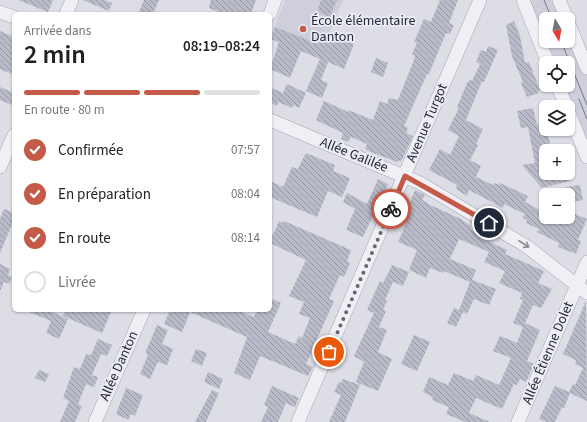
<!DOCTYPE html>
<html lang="fr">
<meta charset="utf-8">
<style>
:root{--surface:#fff;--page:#f2f2f2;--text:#202124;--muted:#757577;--line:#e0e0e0;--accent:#c45a47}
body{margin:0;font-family:"Source Sans 3",sans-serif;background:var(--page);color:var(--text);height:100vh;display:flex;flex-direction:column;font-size:15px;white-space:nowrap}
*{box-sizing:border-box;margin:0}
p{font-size:13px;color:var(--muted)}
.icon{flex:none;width:22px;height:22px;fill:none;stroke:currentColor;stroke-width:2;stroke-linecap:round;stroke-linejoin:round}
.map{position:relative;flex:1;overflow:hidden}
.side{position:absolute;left:12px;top:12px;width:260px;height:300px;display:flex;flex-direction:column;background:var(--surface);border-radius:6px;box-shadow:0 1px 3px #0004}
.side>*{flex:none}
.needle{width:26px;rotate:170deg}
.tools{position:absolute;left:539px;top:12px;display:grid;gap:8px}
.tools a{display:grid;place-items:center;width:36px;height:36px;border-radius:6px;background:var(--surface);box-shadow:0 1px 3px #0004;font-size:20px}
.pin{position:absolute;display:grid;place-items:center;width:34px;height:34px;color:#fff;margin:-17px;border:2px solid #fff;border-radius:50%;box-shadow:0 1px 4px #0007}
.courier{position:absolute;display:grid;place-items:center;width:40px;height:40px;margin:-20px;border:3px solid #c45a47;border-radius:50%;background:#fff;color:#222;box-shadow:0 1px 5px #0007}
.head em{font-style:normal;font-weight:600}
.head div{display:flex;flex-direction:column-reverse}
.head{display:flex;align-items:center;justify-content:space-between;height:68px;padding:0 12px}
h1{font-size:26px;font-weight:600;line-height:30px}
.bar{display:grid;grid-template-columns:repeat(4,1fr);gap:6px 4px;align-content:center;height:48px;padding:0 12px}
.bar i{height:5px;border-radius:3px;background:var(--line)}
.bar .current{background:var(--accent)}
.bar p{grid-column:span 4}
ol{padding:0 12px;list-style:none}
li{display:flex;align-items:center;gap:12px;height:44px}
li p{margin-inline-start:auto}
li .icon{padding:4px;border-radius:50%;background:var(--accent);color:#fff;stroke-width:4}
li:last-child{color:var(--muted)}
li i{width:22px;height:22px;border:2px solid var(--line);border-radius:50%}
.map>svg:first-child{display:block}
.built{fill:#cecfda}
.building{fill:url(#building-back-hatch)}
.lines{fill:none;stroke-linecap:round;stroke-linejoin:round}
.minor-casing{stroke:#a6a7b2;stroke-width:14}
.minor{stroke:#efeff4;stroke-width:13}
.tram{stroke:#77788e;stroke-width:1}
.oneway{stroke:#8b8c98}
.done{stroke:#666776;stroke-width:4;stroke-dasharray:0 7.2}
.route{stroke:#c45a47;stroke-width:5}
.poi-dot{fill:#c45a47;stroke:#ebecf3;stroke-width:1.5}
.labels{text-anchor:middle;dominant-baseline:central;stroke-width:3.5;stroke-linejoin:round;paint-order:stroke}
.poi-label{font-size:14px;fill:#27283b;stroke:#ebecf3;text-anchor:start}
.street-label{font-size:14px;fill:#27283b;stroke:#ebecf3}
</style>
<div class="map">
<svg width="587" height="422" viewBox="0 0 587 422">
<defs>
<pattern id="building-back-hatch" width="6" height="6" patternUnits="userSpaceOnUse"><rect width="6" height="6" fill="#babbc8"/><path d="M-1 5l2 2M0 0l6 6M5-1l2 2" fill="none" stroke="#9798a4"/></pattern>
</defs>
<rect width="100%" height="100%" fill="#dcdde5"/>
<path class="built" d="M285,0H343L319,58L270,39Z
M523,0H560L568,19H546V41H568V20L587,66V161L557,85H568V63H548Z"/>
<path class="building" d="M18,0H53L48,12Z
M83,0H104L112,3L109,11Z
M144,0H159L153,14H138Z
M211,0H256L251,14H223L209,8Z
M321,0H337L330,17L317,12Z
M440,0H458L449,23L454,25L450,34L446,33L429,74H427L404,126L408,128L406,133L413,136L402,160L397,162L371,152L365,149L367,144L351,137L348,142L341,139L343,133L316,120L324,101L348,112V110L373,120L380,101L387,104L389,98L398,100L414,60L415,55L412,54L417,43L414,42L424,19L431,22Z
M514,21L520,36L525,63L529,62L540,90L538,91L539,93L527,97L521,83L523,82L512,56L506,25Z
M275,27L319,44L324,32L354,44L344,69L328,62L321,80L328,83L322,98L306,91L320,59L301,51L290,78L270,69L279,42L270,39Z
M0,31L14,37V75L0,69Z
M488,46L498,50L484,82L482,81L466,120L483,129L476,144L478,145L470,160L481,166L476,177L493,185L494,183L499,185L500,183L528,196L525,202L542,211L539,217L557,225L561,217H568V211L587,219L578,240L581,241L576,254L558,247L559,243L537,232L539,229L526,223L527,220L523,218L525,214L504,204L503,208L469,190L467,196L456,189L457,185L429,170L440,149L450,155L459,136L448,130L458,110V108L457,107L467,83L470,80L472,81L480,64L476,62L481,50L486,52Z
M376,58L388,63L383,77L371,72Z
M287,84L306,93L299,108L293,105L292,108L278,102L277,106L270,103V87L283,93Z
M0,87L14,93V106L0,100Z
M533,108L537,125L545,123L552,151H546V173H567L570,181L542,188L522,165L535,163L528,127L521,128L517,111Z
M306,153L335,165L333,171L350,178L342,197L328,191L317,217L270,197V181L283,187L292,167L298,169Z
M378,179L388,184L363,237L346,230L355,209L343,202L347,193L367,204Z
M580,185L583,200L569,203L566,187Z
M415,190L425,195L422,200L428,203V204L463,220V221L471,226L470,229L484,236L483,239L507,250L505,254L544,271L538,283L552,289L541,308L533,305L525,323L540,330L527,361L534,364L526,382L520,379L517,385L514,384L502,409L476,398L469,413L490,422H465L446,414L449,407L432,400L433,397L423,392L429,377L448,385L454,373L473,381L476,375L499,385L511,358L493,351L500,336L517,343L523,327L513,323L523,300L520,299L522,293L499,283L505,271L484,262L489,252L459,239L450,259L476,270L472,280L496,289L489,305L474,299L467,314L463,312L456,327L447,323L454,308L459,310L470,282L444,271L443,273L430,268L426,278L409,270L417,250L398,242L407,221L403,219Z
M4,209L14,213V220L0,253V219Z
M279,221L283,223L284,221L351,250L347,261L350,263L344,277L340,275L329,299L334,301L306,364L313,367L308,376L260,356L250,380L234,373L247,337L190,312L182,332L164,324L170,310H237L254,317L257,310H270V298L281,303L268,332L295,344L299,336L302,338L310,318L299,314L304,302L289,296L306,260L270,243V233L273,235Z
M0,264L10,269L8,275L12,277L9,284L4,282L0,291Z
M392,265L409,272L403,286L393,282L385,300L387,301L383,310L386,311L379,327L387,330L378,352L392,359L378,391L356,382L364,362L354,356L374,313L367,310L380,281L383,283Z
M586,301L587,401L570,393L564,408L562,407L555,422H547L539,419L555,386L569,392L573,384L575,385L583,368L575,364L576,360L563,354Z
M24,310H47L68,319L59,339L46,333L51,321Z
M65,310H112L102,333L63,316Z
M157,325L168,330L162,344L173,349L167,365L158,362L150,379L140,374L148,355L146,354V351Z
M414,335L430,342L417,371L401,364Z
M98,339L112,345L107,356L101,354L92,375L98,377L94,387L86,384L78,404L82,406L75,422H60L69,401L63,398L74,367L80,369L86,354L91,355Z
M196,349L207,353L202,366L191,361Z
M39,370L49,374L45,382L35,378Z
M208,372L223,379L219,389L204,382Z
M343,379L360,385L345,422H329L341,395L334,392L339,382L341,383Z
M272,386L299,398L295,407L286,403L278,422H261L268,407L264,405Z
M126,388L143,395L135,416L131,414L128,420L116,414Z
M212,390L219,393L206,422H195Z"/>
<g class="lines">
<defs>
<path id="minor" d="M523,0L548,63
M559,0L567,19
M0,12L14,17
M66,14L72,0
M270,14L275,0
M568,22L587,68
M557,85L567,107
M568,111L587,157
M270,120L420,183L526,246L587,293
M0,167L14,135
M95,422L144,310
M298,422L480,0
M518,422L587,262"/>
</defs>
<use href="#minor" class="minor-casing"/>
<use href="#minor" class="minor"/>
<path class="tram" d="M544,0L552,19
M561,41L587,105
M579,99L587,119"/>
</g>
<defs><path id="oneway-shaft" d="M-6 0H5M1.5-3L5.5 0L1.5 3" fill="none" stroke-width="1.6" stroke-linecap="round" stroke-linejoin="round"/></defs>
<use class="oneway" href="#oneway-shaft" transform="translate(524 244) rotate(33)"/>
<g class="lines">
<path class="done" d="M329,352L391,209"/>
<path class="route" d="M391,209L405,176L489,223"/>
</g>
<circle class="poi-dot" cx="303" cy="29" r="4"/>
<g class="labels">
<g class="poi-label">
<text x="311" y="21">École élémentaire<tspan x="311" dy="16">Danton</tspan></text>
</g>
<g class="street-label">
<text transform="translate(427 123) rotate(-67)">Avenue Turgot</text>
<text transform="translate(354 155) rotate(22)">Allée Galilée</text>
<text transform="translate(548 353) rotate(-67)">Allée Étienne Dolet</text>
<text transform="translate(119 366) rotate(-66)">Allée Danton</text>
</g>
</g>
</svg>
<div class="tools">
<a><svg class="needle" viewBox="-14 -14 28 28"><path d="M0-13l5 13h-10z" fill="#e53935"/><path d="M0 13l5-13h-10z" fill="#757577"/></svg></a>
<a><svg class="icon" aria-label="locate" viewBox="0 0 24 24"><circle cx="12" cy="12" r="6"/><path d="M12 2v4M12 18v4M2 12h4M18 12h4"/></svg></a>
<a><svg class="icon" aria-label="layers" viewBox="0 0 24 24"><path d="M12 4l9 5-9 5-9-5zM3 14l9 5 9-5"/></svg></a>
<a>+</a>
<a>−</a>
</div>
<div class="pin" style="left:329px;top:352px;background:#ea580c"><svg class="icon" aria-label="bag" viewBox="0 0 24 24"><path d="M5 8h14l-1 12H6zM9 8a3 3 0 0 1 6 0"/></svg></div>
<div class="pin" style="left:489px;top:223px;background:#1f2937"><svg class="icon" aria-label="home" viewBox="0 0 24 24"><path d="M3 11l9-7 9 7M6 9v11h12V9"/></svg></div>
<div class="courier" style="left:391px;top:209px"><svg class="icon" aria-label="bike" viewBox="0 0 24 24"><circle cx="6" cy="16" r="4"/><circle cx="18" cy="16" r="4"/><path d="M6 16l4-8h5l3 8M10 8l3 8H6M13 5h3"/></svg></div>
<section class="side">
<div class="head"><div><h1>2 min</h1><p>Arrivée dans</p></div><em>08:19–08:24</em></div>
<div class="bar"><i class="current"></i><i class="current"></i><i class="current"></i><i></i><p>En route · 80 m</p></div>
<ol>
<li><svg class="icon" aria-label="check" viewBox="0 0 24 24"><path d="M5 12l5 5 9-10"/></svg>Confirmée<p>07:57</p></li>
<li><svg class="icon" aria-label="check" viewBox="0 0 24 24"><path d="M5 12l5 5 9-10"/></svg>En préparation<p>08:04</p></li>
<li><svg class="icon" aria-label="check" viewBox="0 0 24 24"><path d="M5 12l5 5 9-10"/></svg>En route<p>08:14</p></li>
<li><i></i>Livrée</li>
</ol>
</section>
</div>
